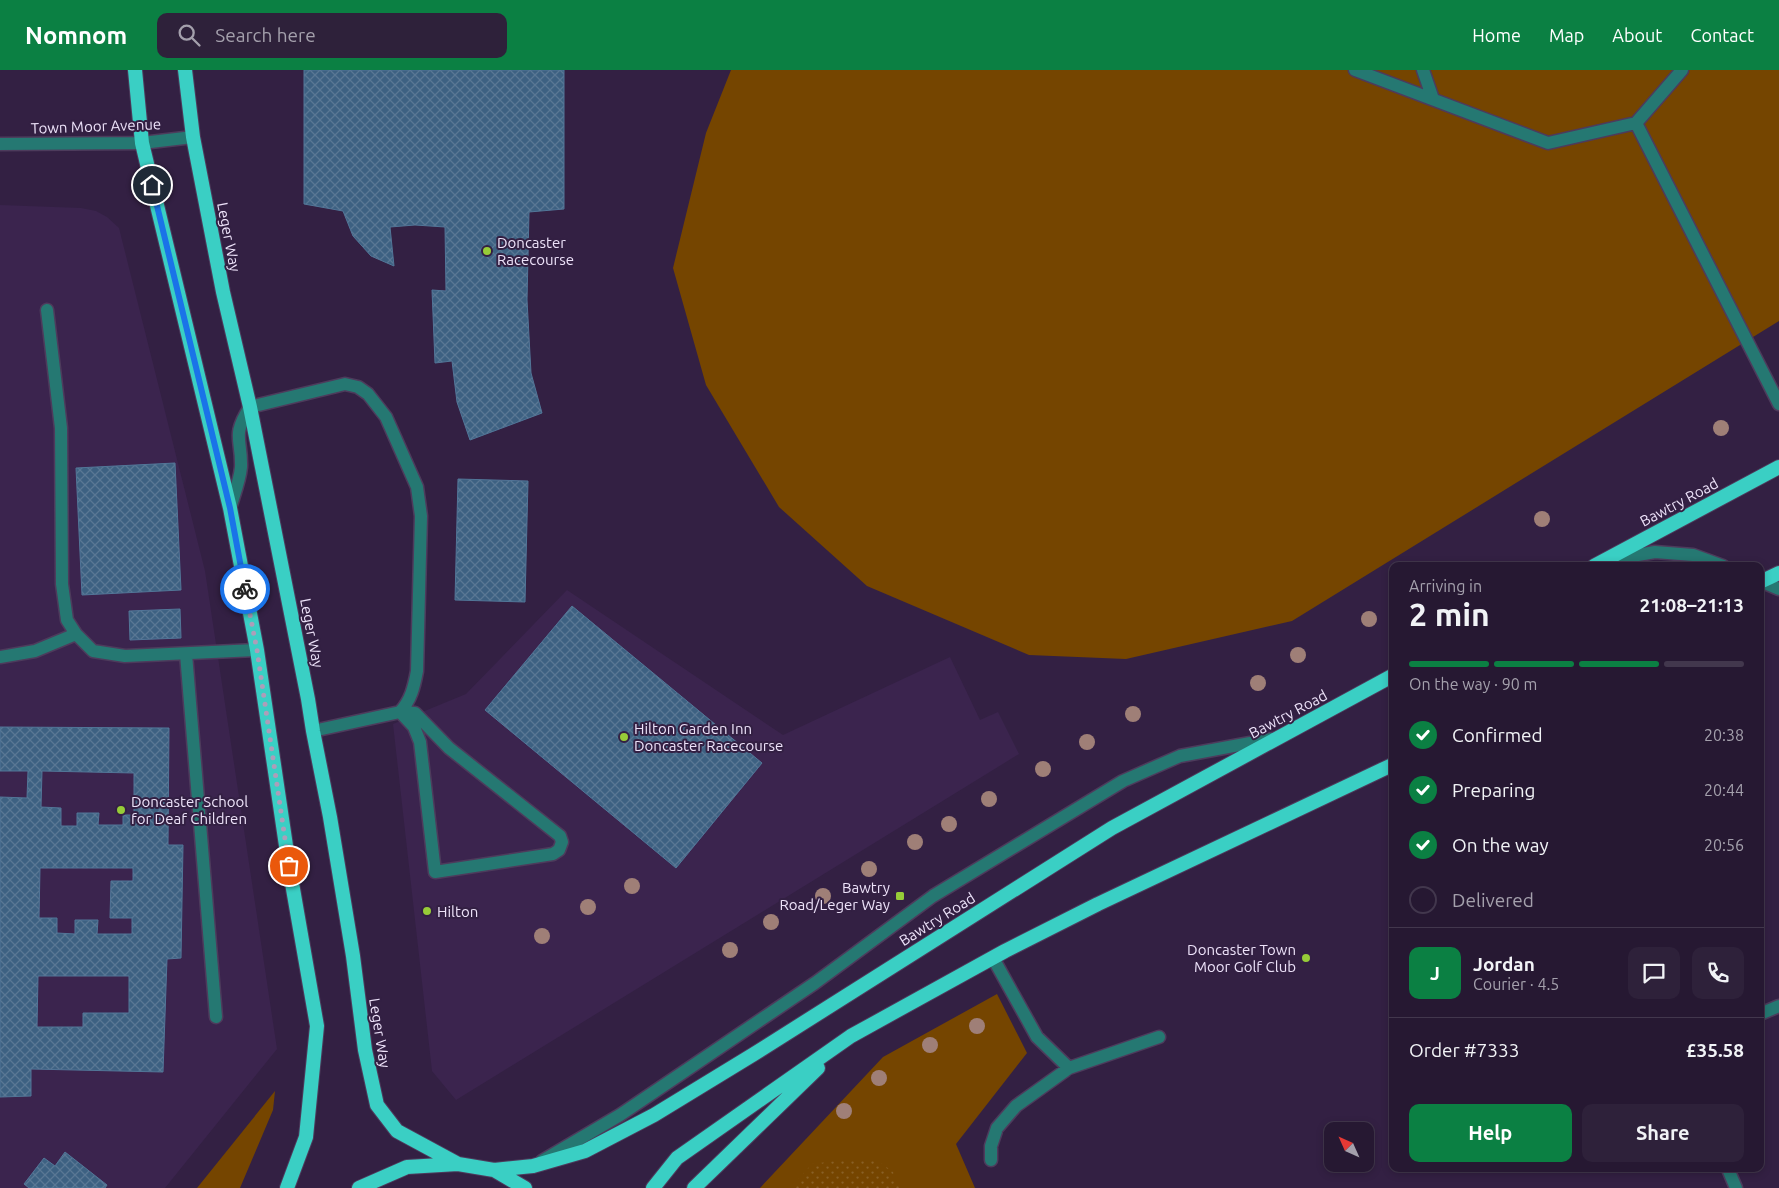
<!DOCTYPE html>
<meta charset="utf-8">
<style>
:root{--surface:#261832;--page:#2e213a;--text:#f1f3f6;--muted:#a4a0ac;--line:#42374d;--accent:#0b8043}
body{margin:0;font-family:Ubuntu,sans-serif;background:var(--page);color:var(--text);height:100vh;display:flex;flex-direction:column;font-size:19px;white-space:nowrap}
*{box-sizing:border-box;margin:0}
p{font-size:16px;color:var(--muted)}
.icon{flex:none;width:28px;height:28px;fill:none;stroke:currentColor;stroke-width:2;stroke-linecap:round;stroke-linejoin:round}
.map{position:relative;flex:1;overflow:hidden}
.panel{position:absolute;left:1389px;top:492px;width:375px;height:610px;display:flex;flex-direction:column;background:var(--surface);border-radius:10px;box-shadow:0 2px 8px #0003,0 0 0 1px var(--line)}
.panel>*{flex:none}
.needle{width:32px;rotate:315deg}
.fabs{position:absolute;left:1324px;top:1052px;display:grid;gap:10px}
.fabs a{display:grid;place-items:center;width:50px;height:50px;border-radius:10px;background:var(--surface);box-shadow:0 2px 8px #0003,0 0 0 1px var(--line);font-size:25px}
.pin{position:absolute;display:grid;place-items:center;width:42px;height:42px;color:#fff;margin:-21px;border:2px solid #fff;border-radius:50%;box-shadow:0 1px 5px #0007}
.courier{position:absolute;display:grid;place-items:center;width:50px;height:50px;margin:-25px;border:4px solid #1a73e8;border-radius:50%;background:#fff;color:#222;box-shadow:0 1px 6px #0007}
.summary em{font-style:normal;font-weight:600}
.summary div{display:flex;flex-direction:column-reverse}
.summary{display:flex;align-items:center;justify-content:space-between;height:85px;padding:0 20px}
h1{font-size:32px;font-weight:600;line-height:38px}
.bar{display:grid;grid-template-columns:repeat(4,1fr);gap:8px 5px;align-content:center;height:60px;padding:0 20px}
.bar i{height:6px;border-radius:4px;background:var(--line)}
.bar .current{background:var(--accent)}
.bar p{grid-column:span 4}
.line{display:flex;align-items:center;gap:12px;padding:0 20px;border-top:1px solid var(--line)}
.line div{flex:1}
.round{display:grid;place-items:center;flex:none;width:52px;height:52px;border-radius:10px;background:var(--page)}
ol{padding:0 20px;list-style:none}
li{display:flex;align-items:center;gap:15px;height:55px}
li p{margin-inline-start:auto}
li .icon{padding:5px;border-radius:50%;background:var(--accent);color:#fff;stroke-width:4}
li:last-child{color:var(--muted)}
li i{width:28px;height:28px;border:2px solid var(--line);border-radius:50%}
.button{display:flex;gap:10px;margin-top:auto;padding:10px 20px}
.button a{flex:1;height:58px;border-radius:10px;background:var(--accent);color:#fff;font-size:20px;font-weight:600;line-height:58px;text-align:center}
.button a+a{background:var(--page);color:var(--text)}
header{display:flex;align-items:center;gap:30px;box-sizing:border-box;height:70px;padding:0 25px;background:var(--accent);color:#fff}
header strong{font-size:24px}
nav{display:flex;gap:28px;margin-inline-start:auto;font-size:18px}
.search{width:350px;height:45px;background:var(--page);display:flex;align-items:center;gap:12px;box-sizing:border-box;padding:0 18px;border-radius:10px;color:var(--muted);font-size:19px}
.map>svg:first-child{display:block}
.built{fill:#3b244e}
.grass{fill:#754500}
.park{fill:url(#park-dots)}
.building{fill:url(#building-cross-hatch);stroke:#527698;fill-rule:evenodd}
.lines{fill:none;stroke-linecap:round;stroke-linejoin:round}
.service-casing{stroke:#4d3b5c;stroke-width:15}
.minor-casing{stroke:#4d3b5c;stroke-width:15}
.tertiary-casing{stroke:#4d3b5c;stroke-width:15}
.trunk-casing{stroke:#4d3b5c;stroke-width:16}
.service{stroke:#257872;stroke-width:12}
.minor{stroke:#257872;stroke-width:12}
.tertiary{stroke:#257872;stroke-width:12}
.trunk{stroke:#3acfc4;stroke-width:14}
.tree{fill:#9f7f77}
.done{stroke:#ac9eb9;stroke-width:5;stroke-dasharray:0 9}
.route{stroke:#1a73e8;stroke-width:6}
.poi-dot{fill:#97cc38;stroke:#332043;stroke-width:2}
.labels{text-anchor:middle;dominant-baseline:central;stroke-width:4;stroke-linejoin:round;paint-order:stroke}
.street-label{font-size:15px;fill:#ede2f9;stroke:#332043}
.poi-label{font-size:15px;fill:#ede2f9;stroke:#332043;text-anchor:start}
</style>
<header>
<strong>Nomnom</strong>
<div class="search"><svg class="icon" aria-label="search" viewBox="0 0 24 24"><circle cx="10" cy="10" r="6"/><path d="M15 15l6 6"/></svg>Search here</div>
<nav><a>Home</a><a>Map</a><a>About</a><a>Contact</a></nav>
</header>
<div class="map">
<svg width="1779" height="1118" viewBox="0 0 1779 1118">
<defs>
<pattern id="park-dots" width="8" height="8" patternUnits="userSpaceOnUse" patternTransform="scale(1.25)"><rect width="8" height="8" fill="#754500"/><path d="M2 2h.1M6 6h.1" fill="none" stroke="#896026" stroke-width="1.8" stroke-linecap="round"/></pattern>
<pattern id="building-cross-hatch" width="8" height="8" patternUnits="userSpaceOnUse" patternTransform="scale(1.25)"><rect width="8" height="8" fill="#3d6182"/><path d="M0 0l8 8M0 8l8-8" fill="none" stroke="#597794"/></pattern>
</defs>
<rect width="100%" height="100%" fill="#332043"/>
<path class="built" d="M0,135L81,138L96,141L107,147L119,158L205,501L277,979L165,1118H0Z
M567,520L783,665L950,587L980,650L998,642L1019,684L456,1030L432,1001L393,654L466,624Z"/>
<path class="grass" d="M731,0H1779V251L1292,551L1126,589L1029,585L867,516L779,437L706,315L673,198L706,63Z
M997,924L1027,983L956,1074L975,1118H760L883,987Z
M275,1021L273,1040L240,1118H197Z"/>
<path class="park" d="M850,1089L877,1090L893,1102L900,1118H790L812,1094Z"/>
<path class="building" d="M304,0H564V139L529,142L527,230L531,303L542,343L470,370L457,332L452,291L435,293L432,220L446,221L445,157L415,155L390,157L394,196L371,186L353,166L343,141L304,134Z
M175,393L181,520L82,525L76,398Z
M458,409L528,411L525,532L455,530Z
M572,536L762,693L676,798L485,640Z
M180,539L181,568L130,570L129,541Z
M0,657L169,658L168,775H183L181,888L167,889L163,1002L31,999V1026L0,1027V727L27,728L28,701H0ZM42,701L134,703V745H123V755H98L99,743H77V756H61V738L41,737ZM40,798H133V811H111L110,848H132V864H97L98,850H75V864L57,863V848H39ZM38,906H129V943H83V957H37Z
M65,1082L107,1115L105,1118H29L24,1114L44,1088L55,1096Z"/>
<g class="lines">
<defs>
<path id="service" d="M1355,0L1548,73L1636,53
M1423,0L1433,29
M1682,0L1636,53L1779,334
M47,240L61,358L62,514L67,550L76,564L93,581L125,586L257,580
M230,438C234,425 240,410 241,397C242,368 231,367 250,337L345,314L358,317L368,324L386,347L417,417L421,446L417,601C414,617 411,630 400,642
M186,584L216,947
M0,587L35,581L76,564
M313,661L400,642L415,643L449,678L560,766L562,772L559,780L553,784L435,802L420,672L414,657L400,642
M993,888L1037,967L1069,998
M991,1090V1076L997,1058L1016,1036L1069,998L1159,967
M542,1091L620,1045L815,913L933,826L1123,711L1180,686L1272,669"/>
<path id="minor" d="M1609,490L1655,482L1693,485L1723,496
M1760,511L1779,519
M1760,944L1779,936
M1728,1099L1736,1118"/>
<path id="tertiary" d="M0,74L142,73L193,67"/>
<path id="trunk" d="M135,0L142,73L230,438L257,580L289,796L317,956L306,1067L287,1118
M185,0L193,67L223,222L250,337L308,629L313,661L330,747L353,886L365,980L377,1035L397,1061L458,1094
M1594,496L1779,397
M1760,512L1779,503
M494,1100L533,1096L585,1081L654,1045L754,984L1112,758L1392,606
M359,1118L407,1097L458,1094L494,1100L525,1118
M653,1118L677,1088L851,966L1005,881L1098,834L1392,695
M694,1118L818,998"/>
</defs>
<use href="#service" class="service-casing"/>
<use href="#minor" class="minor-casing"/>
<use href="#tertiary" class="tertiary-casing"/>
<use href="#trunk" class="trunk-casing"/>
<use href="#service" class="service"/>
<use href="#minor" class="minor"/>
<use href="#tertiary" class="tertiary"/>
<use href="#trunk" class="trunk"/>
</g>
<g class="tree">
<circle cx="1721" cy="358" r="8"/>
<circle cx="1542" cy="449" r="8"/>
<circle cx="1369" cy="549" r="8"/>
<circle cx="1298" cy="585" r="8"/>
<circle cx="1258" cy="613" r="8"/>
<circle cx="1133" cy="644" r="8"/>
<circle cx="1087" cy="672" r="8"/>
<circle cx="1043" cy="699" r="8"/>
<circle cx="989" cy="729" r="8"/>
<circle cx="949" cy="754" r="8"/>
<circle cx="915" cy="772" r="8"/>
<circle cx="869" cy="799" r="8"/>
<circle cx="632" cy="816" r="8"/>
<circle cx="823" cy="826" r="8"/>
<circle cx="588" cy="837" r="8"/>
<circle cx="771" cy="852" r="8"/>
<circle cx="542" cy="866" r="8"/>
<circle cx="730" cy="880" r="8"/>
<circle cx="977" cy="956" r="8"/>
<circle cx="930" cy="975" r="8"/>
<circle cx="879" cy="1008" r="8"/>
<circle cx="844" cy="1041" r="8"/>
</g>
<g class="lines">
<path class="done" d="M245,519L257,580L289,796"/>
<path class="route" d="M152,115L230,438L245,519"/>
</g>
<g class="poi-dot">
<circle cx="487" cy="181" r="5"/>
<circle cx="624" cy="667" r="5"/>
<circle cx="121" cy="740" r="5"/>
<rect x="895" y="821" width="10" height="10" rx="2.5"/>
<circle cx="427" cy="841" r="5"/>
<circle cx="1306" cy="888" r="5"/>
</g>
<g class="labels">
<g class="street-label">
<text transform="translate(96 56) rotate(-2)">Town Moor Avenue</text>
<text transform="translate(229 167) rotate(79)">Leger Way</text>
<text transform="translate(1679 432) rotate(-28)">Bawtry Road</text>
<text transform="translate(312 563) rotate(79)">Leger Way</text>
<text transform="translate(1288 644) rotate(-28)">Bawtry Road</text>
<text transform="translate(937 849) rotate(-32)">Bawtry Road</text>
<text transform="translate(380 963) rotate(81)">Leger Way</text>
</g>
<g class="poi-label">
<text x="497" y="172">Doncaster<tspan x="497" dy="17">Racecourse</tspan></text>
<text x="634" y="658">Hilton Garden Inn<tspan x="634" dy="17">Doncaster Racecourse</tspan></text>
<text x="131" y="731">Doncaster School<tspan x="131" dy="17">for Deaf Children</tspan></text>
<text x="890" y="817" text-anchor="end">Bawtry<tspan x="890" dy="17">Road/Leger Way</tspan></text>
<text x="437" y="841">Hilton</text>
<text x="1296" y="879" text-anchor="end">Doncaster Town<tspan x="1296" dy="17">Moor Golf Club</tspan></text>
</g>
</g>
</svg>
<div class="fabs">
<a><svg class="needle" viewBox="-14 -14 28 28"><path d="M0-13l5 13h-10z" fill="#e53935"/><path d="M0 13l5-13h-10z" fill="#a4a0ac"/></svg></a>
</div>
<div class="pin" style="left:289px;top:796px;background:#ea580c"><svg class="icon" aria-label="bag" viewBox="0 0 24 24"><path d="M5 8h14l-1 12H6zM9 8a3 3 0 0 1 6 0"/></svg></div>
<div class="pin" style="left:152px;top:115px;background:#1f2937"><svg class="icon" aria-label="home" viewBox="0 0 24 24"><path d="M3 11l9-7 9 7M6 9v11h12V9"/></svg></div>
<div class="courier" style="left:245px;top:519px"><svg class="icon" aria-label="bike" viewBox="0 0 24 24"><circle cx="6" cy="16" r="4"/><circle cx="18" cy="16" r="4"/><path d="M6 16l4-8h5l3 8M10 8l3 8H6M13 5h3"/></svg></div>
<section class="panel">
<div class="summary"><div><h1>2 min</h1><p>Arriving in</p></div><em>21:08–21:13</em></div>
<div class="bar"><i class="current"></i><i class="current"></i><i class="current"></i><i></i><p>On the way · 90 m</p></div>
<ol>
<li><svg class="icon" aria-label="check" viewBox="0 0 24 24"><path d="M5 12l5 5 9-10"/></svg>Confirmed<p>20:38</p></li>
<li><svg class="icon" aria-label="check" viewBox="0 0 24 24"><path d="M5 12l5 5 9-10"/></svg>Preparing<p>20:44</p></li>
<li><svg class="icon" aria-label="check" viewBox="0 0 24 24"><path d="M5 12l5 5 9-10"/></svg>On the way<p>20:56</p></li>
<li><i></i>Delivered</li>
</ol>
<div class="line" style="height:90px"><b class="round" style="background:var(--accent);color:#fff">J</b><div><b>Jordan</b><p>Courier · 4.5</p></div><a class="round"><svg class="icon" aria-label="chat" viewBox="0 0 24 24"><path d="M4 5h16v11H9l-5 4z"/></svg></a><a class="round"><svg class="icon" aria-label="phone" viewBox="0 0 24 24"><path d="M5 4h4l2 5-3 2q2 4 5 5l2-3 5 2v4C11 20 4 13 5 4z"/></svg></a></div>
<div class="line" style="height:65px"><div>Order #7333</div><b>£35.58</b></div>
<div class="button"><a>Help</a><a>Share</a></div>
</section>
</div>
